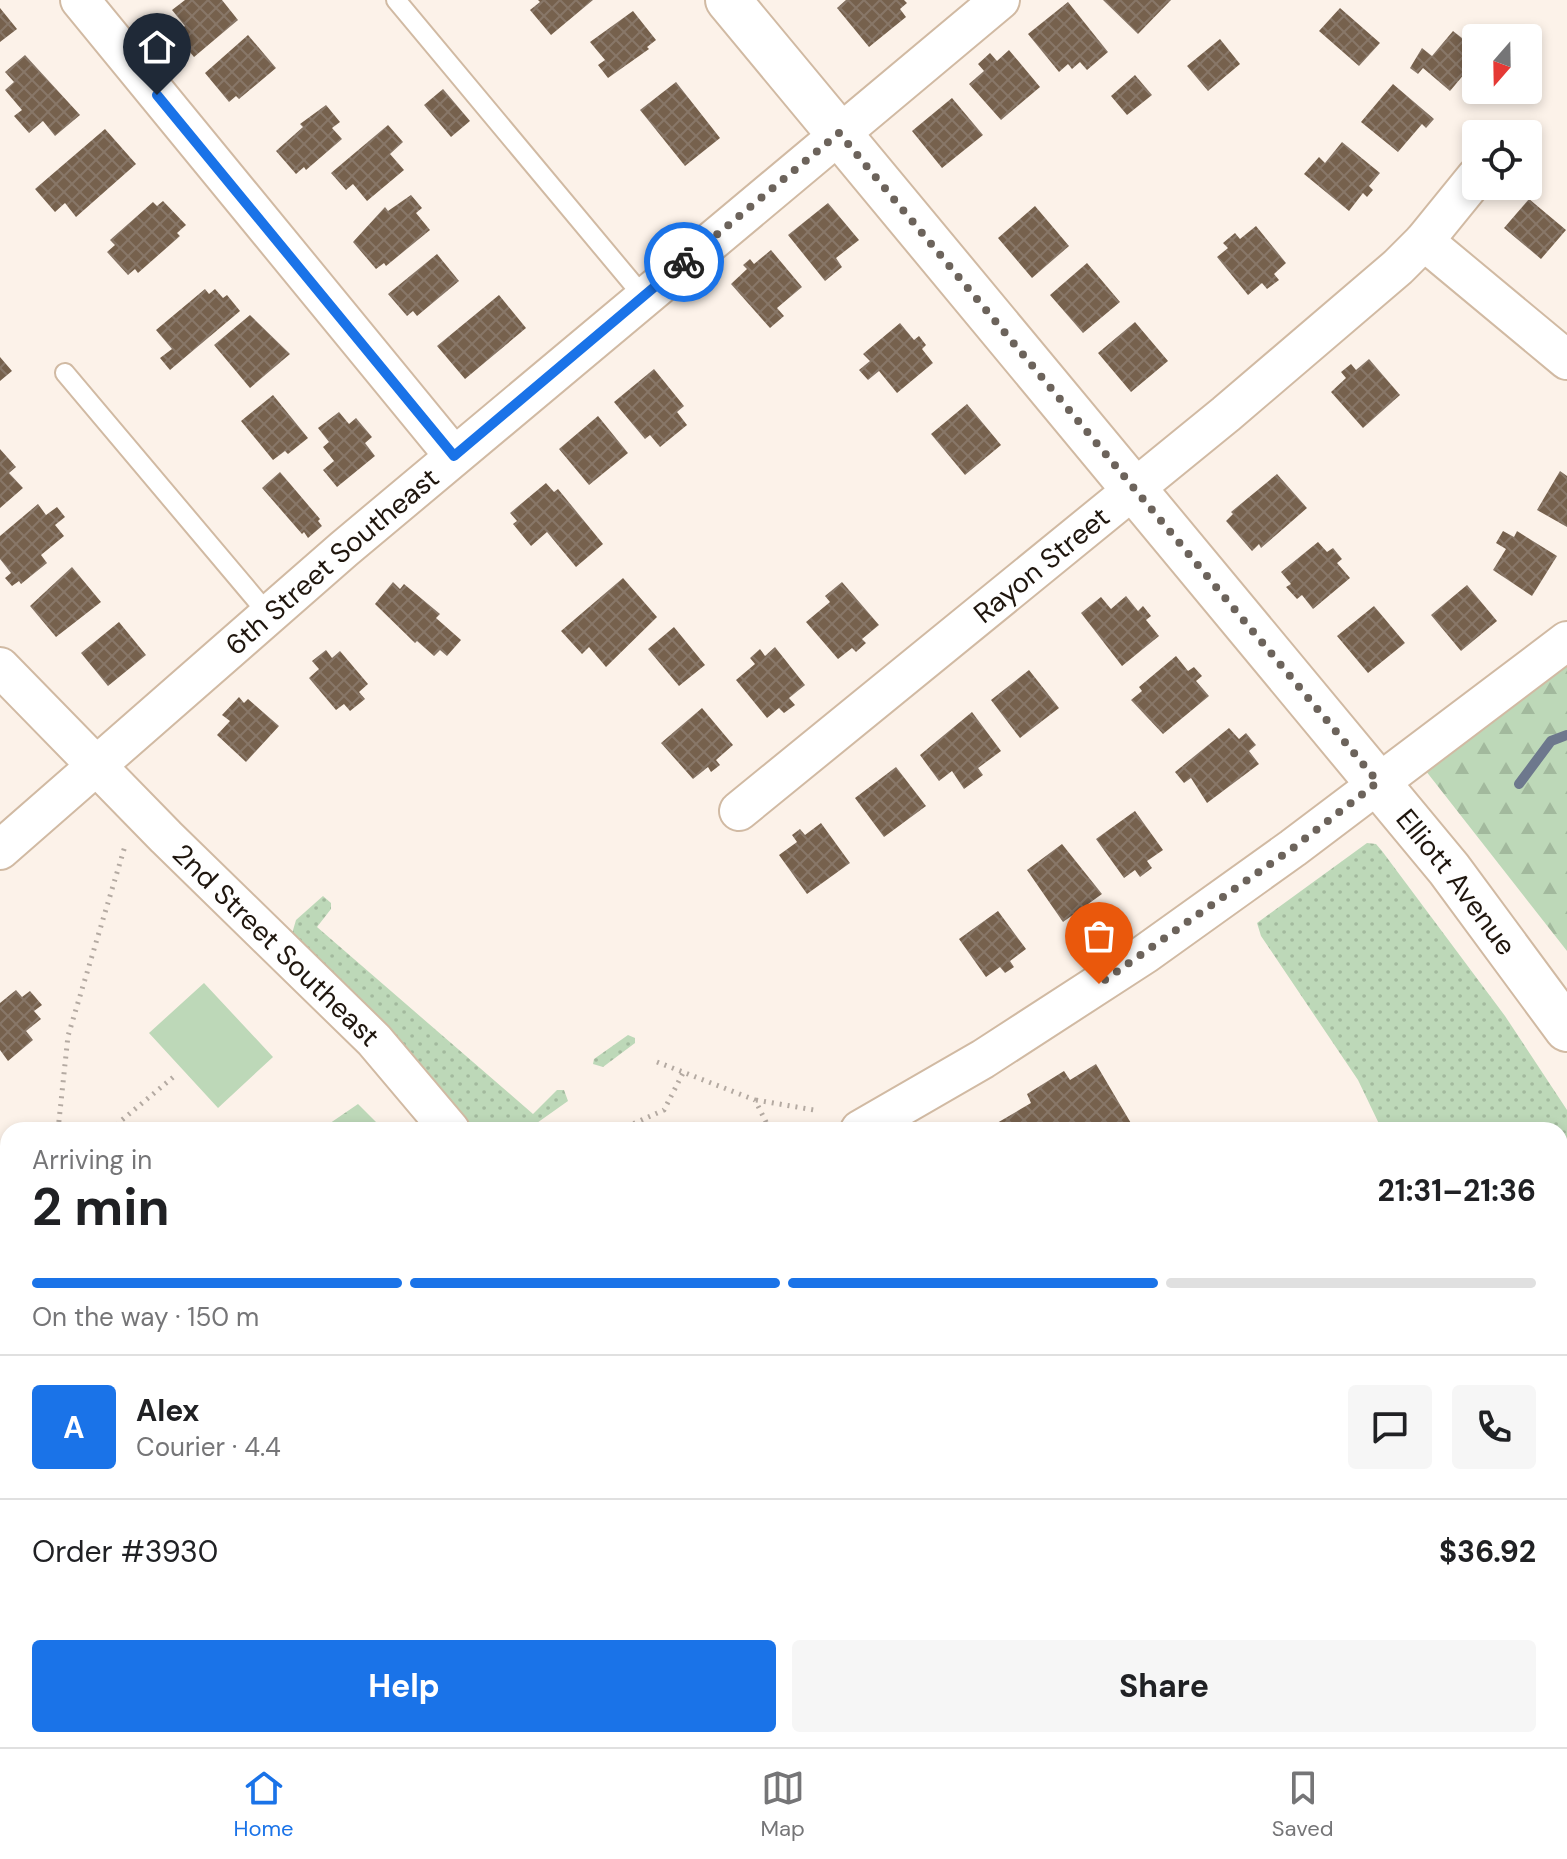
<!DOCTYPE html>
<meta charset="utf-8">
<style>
:root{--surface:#fff;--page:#f6f6f6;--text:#202124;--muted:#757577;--line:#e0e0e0;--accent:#1a73e8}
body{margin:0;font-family:"DM Sans",sans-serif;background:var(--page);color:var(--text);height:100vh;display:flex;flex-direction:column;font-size:30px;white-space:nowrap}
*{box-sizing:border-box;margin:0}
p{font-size:26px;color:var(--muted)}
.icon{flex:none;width:44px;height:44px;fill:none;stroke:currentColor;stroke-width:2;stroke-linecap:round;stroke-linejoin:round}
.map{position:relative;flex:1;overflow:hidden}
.details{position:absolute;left:0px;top:1122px;width:1568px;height:626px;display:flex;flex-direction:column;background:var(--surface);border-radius:24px 24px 0 0;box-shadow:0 4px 12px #0003}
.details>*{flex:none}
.needle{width:52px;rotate:200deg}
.fabs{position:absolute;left:1462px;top:24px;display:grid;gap:16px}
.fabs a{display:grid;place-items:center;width:80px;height:80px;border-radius:8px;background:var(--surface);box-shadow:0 4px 12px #0003;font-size:40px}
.pin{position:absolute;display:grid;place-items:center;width:68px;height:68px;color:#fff;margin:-82px -34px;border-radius:50% 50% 50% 0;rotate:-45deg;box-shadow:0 0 8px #0007}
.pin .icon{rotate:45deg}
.courier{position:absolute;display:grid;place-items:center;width:80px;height:80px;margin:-40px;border:6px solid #1a73e8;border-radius:50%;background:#fff;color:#222;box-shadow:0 2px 10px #0007}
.headline em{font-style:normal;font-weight:700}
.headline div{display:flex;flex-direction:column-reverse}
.headline{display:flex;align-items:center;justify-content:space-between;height:136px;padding:0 32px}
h1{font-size:52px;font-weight:700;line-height:60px}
.bar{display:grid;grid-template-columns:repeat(4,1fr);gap:12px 8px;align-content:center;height:96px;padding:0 32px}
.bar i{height:10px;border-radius:6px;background:var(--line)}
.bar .on{background:var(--accent)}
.bar p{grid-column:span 4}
.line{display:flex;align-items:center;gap:20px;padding:0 32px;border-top:2px solid var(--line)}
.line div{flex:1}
.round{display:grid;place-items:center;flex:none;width:84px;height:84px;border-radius:8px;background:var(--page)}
.button{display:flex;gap:16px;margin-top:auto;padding:16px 32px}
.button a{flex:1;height:92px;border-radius:8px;background:var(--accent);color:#fff;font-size:32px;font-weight:700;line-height:92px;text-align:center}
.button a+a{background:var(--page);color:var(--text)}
.tab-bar{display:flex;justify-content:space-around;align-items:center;height:112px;border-top:2px solid var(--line);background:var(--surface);font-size:22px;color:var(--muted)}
.tab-bar a{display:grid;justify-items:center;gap:4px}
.tab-bar .on{color:var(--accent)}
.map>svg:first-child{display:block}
.grass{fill:url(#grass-dots)}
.forest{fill:url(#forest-firs)}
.cemetery{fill:url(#cemetery-stones)}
.park{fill:#bdd8b8}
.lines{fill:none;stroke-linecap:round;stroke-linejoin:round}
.stream{stroke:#6d788d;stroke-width:10}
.building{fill:url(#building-cross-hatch)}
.service-casing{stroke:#d1baa3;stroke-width:22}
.minor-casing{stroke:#d1baa3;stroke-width:42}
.tertiary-casing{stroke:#d1baa3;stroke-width:48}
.path{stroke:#b4aaa2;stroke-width:5;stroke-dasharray:2 6;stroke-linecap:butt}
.service{stroke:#fff;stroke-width:18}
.minor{stroke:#fff;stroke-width:38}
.tertiary{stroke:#fff;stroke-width:44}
.done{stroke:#6c635b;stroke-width:8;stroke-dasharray:0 14.4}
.route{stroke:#1a73e8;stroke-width:10}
.labels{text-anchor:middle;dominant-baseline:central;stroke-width:7;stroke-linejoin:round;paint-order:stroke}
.street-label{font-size:28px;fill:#1f160e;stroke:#fff}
</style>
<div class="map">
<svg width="1567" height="1747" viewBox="0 0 1567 1747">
<defs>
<pattern id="grass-dots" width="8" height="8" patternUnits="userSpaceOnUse" patternTransform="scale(2)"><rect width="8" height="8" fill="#bdd8b8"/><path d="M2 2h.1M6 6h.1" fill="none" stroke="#a2b99d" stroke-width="1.8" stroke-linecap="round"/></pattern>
<pattern id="forest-firs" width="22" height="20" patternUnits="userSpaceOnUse" patternTransform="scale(2)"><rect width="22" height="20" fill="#bdd8b8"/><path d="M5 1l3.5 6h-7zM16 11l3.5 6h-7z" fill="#a2b99d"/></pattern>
<pattern id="cemetery-stones" width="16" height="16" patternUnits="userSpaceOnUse" patternTransform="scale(2)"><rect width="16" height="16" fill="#bdd8b8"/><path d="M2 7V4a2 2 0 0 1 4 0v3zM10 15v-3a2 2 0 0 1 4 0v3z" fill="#a2b99d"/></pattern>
<pattern id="building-cross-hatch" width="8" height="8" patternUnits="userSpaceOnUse" patternTransform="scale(2)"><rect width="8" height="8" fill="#76614d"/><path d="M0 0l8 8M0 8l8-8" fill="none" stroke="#887768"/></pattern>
</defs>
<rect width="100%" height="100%" fill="#fcf2e9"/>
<path class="grass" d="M1367,843L1376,844L1382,851L1505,1016L1567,1110V1351L1560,1359V1130H1382L1358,1080L1261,936L1257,923Z
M323,896L331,903V909L317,927L533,1114L557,1090H564L568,1101L527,1130H472L296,946L291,937L296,920Z
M628,1035L635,1038V1043L603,1067L593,1064L594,1059Z"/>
<path class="forest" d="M1567,658V951L1422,766Z
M358,1104L384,1130H320Z
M8,1369V1450L0,1456V1376Z"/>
<path class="cemetery" d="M1567,1436V1747H1272L1278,1740H1560V1443Z
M959,1740H1188L1181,1747H966Z"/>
<path class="park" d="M204,983L273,1057L218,1108L149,1033Z
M8,1591V1740H422L416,1747H0V1596Z"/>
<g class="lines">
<path class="stream" d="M1519,784L1551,741L1567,735"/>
</g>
<path class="building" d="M185,0H222L238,20L194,57L175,34L185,26L172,10Z
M538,0H593L551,35L530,10L540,2Z
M846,0H904L907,3L900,9L906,17L869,47L837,8Z
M1103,0H1171L1138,34Z
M1068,2L1108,52L1087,70L1080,62L1072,69L1068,64L1059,72L1028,34Z
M0,8L17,29L0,42Z
M1340,8L1380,43L1359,66L1319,31Z
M633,11L656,40L647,47L649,49L608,78L598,65L605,60L590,42Z
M1453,31L1476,49V60L1450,91L1423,68L1418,74L1410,68L1422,48L1432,56Z
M248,35L276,68L239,99L236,96L229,102L205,73Z
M1220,39L1240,64L1208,91L1187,66Z
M1009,50L1040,87L1001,120L969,84L984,71L978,64L990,53L997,61Z
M25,55L80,115L55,136L43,121L29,133L14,116L22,110L5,90L14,82L5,72Z
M1135,75L1152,95L1127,115L1111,96Z
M676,82L720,138L685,166L640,110Z
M1393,84L1434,119L1426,128L1422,124L1398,152L1361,122Z
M443,89L470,121L451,137L424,105Z
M952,98L983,135L942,168L912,131Z
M326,105L340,122L332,128L342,139L306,170L304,167L296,174L276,151L303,127L300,124Z
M388,125L403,142L390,154L404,170L367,201L353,184L346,190L331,173Z
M105,129L136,164L76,217L65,203L55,212L35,189Z
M1342,142L1380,173L1369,186L1373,190L1367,197L1363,193L1349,211L1304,174L1319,157L1325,163Z
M411,195L422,208L416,213L430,230L386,266L384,263L376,269L353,242L385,207L388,211Z
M1529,199L1566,230L1541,259L1504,228Z
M163,201L186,225L177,233L180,236L138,273L135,269L128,275L107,252L115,245L110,240L153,202L157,206Z
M828,203L859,240L836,258L842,267L825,281L788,235Z
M1035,206L1069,246L1032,278L998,238Z
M1256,226L1286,263L1274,274L1279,280L1267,289L1262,283L1248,295L1217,257L1228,248L1223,243L1235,233L1240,239Z
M771,250L802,287L777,308L784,316L770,328L731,284L747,269L743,265L750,259L754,264Z
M437,254L459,281L417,316L413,311L407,316L388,294Z
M1087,263L1120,302L1083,333L1050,295Z
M205,289L209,294L215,289L223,298L227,295L240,311L170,370L160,358L172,349L156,330Z
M499,295L526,328L465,379L437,346Z
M250,315L290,354L250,388L214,345Z
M1135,322L1168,361L1131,392L1098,353Z
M900,323L914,340L919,336L926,345L922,349L933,363L897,393L879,371L868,380L859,370L870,361L863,354Z
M0,357L12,371L0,381Z
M1369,359L1400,395L1363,428L1331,392L1346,378L1341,372L1351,364L1356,370Z
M654,369L684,406L677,412L687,425L660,447L650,435L645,439L614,402Z
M273,395L308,438L288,454L285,451L273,460L241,421Z
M967,404L1001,445L965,475L931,434Z
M339,412L349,424L356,418L372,437L365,443L375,456L337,487L323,470L334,461L323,447L329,442L318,428Z
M598,416L628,453L589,485L559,449Z
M0,449L16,467L9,473L23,488L0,508Z
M1560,471L1567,476V527L1537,510Z
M280,472L320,519L318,521L322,526L308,538L304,532L302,534L262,488Z
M1277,474L1307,508L1261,548L1259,544L1252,551L1226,521L1233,514L1231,512Z
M546,483L554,492L558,489L603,544L576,567L547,532L531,546L513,524L517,521L510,513Z
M38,504L46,515L57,507L65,517L55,525L64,536L41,555L47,563L21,584L19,581L12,586L5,578L11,573L0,559V536Z
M1503,531L1514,537L1517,531L1557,556L1532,596L1493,570L1506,549L1496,543Z
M1318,542L1327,552L1333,548L1342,559L1337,563L1350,578L1313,609L1302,595L1297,599L1286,587L1291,584L1281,572Z
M72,567L101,602L56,637L30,606Z
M623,578L657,617L606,667L589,647L582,654L561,631Z
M393,582L400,589L404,584L440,614L436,618L461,640L447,656L440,650L434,656L417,641L415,643L375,604Z
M842,582L879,625L862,639L866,643L856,652L852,648L838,659L806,622L830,602L825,596Z
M1467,585L1497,621L1461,651L1431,615Z
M1126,596L1138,611L1143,606L1151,616L1146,620L1159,636L1122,666L1081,613L1101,597L1111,609Z
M1374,606L1405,643L1368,673L1337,636Z
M119,622L146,655L108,686L81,653Z
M674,627L705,665L679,686L648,649Z
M775,647L805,685L789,698L795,705L784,713L779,708L767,718L736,680L755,664L750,658L760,649L765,656Z
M326,650L332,658L340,651L368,684L359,692L365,699L350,711L344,704L336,710L309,678L319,669L312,661Z
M1176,656L1188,671L1194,667L1202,676L1196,681L1209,696L1163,734L1131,700L1142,691L1139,687Z
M1029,670L1059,708L1020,738L991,700Z
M239,697L244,703L248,699L279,726L246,762L217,735L230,721L222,715Z
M702,708L733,745L716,760L720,765L711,772L708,767L693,779L661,743Z
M972,712L1001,751L978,768L983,775L964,789L952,771L939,781L920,755Z
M1229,728L1239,739L1246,733L1256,745L1249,751L1259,764L1207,803L1191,778L1184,783L1175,772Z
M896,767L926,806L884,837L855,798Z
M1135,811L1163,850L1147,861L1152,868L1140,877L1135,870L1124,878L1096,839Z
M821,823L850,863L807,894L779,855L797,842L792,835L800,829L805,835Z
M1062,844L1102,894L1063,922L1027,870Z
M998,911L1026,949L1010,961L1014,967L1005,973L1000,967L986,977L959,939Z
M16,990L22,997L30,991L42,1005L34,1011L41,1019L26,1031L33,1040L8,1061L0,1050V1003Z
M1096,1064L1135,1130H985L1031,1103L1027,1094L1064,1071L1070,1080Z
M0,1151L8,1160V1172L0,1179Z
M8,1239V1303L5,1306L8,1312L0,1319V1246Z
M422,1740H665L658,1747H416Z"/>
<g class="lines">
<defs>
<path id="service" d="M396,0L643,296
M65,373L269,615
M0,1509L8,1503
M1518,1740V1747
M685,1747L692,1740"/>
<g id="minor">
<path d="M80,0L454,456"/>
<path d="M1424,241L1567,360"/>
<path id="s1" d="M0,667L166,837L374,1040L450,1130"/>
<path id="s2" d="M739,811L1226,414L1398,267L1424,241L1476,177"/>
<path id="s3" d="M0,850L344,549L1000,0"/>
<path d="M860,1130L983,1059L1145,954L1293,848L1567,641"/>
<path d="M1560,1401L1567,1394"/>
<path d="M1230,1747L1237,1740"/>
</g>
<g id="tertiary">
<path id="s4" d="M728,0L1449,869L1567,1029"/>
</g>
</defs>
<use href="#service" class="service-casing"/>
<use href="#minor" class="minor-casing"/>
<use href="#tertiary" class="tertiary-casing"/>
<path class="path" d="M657,1062L755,1100L770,1130
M756,1100L814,1110
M58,1130L68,1036L125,846
M110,1130L177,1074
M619,1130L664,1110L683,1073
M0,1223L8,1216
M1178,1740L1185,1747"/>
<use href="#service" class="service"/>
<use href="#minor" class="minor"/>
<use href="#tertiary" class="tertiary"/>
</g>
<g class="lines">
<path class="done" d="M684,262L839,133L1378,782L1293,848L1099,984"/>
<path class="route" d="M157,95L454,456L684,262"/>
</g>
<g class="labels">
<g class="street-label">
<text stroke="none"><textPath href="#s3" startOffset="440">6th Street Southeast</textPath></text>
<text stroke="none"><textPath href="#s2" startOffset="390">Rayon Street</textPath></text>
<text stroke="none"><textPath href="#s4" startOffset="1144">Elliott Avenue</textPath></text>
<text stroke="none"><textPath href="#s1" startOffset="392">2nd Street Southeast</textPath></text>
</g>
</g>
</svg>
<div class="fabs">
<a><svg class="needle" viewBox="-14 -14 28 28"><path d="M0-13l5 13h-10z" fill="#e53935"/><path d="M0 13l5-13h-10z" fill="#757577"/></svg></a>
<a><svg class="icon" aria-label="locate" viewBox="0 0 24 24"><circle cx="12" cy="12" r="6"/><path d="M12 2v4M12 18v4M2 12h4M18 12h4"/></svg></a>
</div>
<div class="pin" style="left:1099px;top:984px;background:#ea580c"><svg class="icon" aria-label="bag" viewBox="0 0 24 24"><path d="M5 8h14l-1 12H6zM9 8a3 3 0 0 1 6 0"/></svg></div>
<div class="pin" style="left:157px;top:95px;background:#1f2937"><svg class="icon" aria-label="home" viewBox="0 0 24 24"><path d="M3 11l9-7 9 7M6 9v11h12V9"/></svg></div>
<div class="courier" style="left:684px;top:262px"><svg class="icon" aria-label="bike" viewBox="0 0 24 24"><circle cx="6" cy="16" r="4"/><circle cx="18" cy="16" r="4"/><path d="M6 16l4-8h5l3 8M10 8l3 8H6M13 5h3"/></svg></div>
<section class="details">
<div class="headline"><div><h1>2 min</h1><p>Arriving in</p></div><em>21:31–21:36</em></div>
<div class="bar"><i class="on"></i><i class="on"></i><i class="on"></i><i></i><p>On the way · 150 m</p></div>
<div class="line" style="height:144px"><b class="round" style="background:var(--accent);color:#fff">A</b><div><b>Alex</b><p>Courier · 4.4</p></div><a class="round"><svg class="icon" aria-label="chat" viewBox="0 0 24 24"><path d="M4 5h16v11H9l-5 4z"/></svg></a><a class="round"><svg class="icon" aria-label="phone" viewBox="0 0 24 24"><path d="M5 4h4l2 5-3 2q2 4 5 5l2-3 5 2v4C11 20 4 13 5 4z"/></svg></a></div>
<div class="line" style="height:104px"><div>Order #3930</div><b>$36.92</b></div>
<div class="button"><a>Help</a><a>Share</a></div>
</section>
</div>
<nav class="tab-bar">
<a class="on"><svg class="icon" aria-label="home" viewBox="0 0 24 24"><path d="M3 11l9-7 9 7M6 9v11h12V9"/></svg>Home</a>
<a><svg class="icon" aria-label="map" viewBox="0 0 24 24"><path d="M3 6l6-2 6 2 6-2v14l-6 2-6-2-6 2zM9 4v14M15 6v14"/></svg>Map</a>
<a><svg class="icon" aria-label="saved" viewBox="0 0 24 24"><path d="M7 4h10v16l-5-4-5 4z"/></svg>Saved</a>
</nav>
